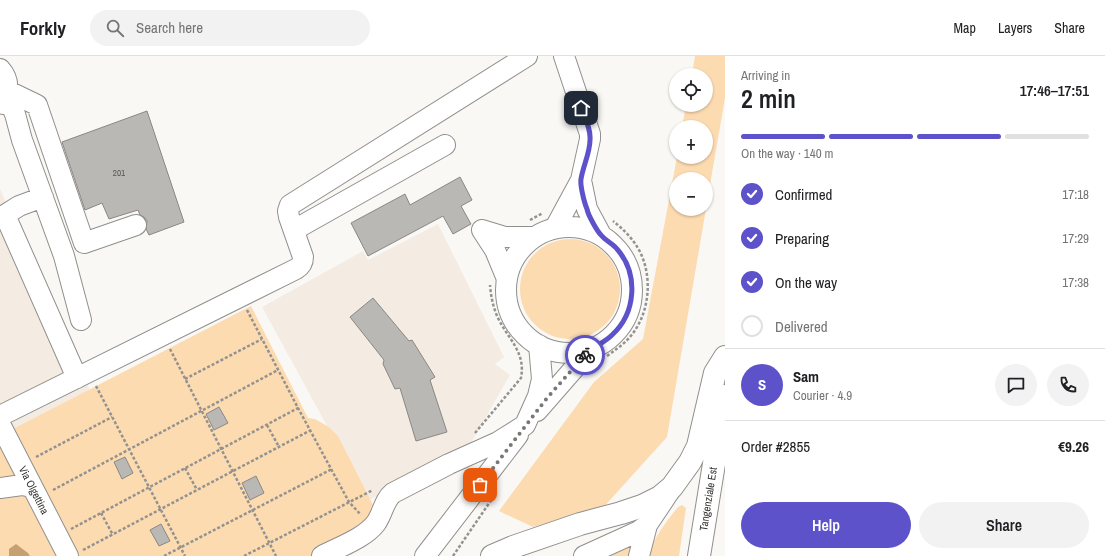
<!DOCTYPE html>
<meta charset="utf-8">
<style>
:root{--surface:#fff;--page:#f2f2f2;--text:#202124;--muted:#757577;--line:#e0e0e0;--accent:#5d52ca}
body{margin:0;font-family:"Archivo Narrow",sans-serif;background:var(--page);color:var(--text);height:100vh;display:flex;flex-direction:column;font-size:15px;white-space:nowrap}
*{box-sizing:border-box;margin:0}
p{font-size:13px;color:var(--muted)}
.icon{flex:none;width:22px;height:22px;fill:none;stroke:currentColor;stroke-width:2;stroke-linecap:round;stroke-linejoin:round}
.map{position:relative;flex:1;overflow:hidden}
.details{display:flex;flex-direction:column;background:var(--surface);width:380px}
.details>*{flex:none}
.controls{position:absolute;left:669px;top:12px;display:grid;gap:8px}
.controls a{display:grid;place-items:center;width:44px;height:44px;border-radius:50%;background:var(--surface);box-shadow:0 1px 3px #0004;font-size:20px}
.pin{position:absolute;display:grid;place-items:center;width:34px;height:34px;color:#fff;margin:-17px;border-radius:8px;box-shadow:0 2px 6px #0006}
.courier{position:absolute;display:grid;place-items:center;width:40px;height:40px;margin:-20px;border:3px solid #5d52ca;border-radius:50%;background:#fff;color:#222;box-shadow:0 1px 5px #0007}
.headline em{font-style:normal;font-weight:600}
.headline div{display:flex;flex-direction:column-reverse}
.headline{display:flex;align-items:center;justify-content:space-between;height:68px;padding:0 16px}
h1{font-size:26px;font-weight:600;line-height:30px}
.bar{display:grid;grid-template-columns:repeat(4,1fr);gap:6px 4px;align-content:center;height:48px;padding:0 16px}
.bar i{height:5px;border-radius:3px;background:var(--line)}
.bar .current{background:var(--accent)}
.bar p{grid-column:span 4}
.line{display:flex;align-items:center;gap:10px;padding:0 16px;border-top:1px solid var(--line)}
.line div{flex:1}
.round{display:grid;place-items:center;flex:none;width:42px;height:42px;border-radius:21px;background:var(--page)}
ol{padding:0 16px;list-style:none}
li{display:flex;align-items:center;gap:12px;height:44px}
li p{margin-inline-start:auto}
li .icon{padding:4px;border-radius:50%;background:var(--accent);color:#fff;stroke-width:4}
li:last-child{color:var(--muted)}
li i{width:22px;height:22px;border:2px solid var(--line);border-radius:50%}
.primary-button{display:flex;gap:8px;margin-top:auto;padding:8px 16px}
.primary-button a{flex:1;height:46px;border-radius:24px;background:var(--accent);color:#fff;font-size:16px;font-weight:600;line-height:46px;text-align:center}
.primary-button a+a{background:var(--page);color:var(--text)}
header{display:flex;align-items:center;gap:24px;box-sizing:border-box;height:56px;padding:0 20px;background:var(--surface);border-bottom:1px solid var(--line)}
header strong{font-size:19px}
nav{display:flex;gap:22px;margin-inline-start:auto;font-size:14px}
.search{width:280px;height:36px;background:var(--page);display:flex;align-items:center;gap:10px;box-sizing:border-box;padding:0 14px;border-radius:22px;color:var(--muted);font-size:15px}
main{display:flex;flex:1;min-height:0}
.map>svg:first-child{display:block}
.built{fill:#f4ece3}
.green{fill:#fddbb1}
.water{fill:#c6a071}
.building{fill:#bab8b5;stroke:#8a8784}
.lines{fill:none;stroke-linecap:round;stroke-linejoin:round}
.minor-casing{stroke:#918f8c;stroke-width:22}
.highway-casing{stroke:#918f8c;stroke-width:24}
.path{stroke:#93928f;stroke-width:2.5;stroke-dasharray:3 2;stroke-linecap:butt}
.minor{stroke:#fff;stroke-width:20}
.highway{stroke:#fff;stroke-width:22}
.done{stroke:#797876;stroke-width:4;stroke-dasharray:0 7.2}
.route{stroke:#5d52ca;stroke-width:5}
.labels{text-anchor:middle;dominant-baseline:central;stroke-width:3.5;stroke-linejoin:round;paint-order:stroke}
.number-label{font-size:9px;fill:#565452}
.street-label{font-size:11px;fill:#343331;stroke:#fff}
</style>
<header>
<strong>Forkly</strong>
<div class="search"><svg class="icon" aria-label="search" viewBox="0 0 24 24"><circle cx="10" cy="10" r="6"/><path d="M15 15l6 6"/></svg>Search here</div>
<nav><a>Map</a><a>Layers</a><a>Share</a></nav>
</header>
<main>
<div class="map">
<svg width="725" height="500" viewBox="0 0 725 500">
<rect width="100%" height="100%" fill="#faf8f5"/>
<path class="built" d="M0,133L164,500H0Z
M438,168L504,301L495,308L510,319L471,387L368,445L262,251L363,195L368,204Z"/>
<path class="green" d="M695,0H725V42L706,152V123H676V153H706L667,381L601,454L533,471L499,455L594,326L643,283L677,101H706V71H682L686,49H706V19H692Z
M520 233a50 50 0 1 1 100 0a50 50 0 1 1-100 0Z
M251,250L308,362L315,363L329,371L338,380L370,443L374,451L364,472L311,500H79L11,374Z
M0,390L18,423L0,426Z
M24,435L59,500H30L28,497L9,493V500H0V437Z
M682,449L686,452L679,500H648C654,481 666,466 678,451Z
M631,487L633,500H600Z"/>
<path class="water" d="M16,488L28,497L30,500H9V493Z"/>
<path class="building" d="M147,55L184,166L149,179L146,173L147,165L144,161L140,159L138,154L109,163L102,147L85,154L62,86Z
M460,121L472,144L461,150L471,168L453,178L443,160L368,200L351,167L405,138L410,149Z
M373,242L409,285L412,284L435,321L430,324L447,376L416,385L400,332L395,333L383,308L384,304L350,261Z
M219,351L228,367L214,374L206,358Z
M125,401L133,417L122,423L114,406Z
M256,420L264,437L250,444L242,427Z
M161,468L170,485L159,490L150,474Z"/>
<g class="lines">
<defs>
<path id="minor" d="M0,13C10,24 9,35 3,48
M8,35L37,49L84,187L136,169
M7,40L15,58L22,84L64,200L81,264
M581,124L587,153L601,179
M5,159L77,322
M0,162L19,150L43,141
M506 234a63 63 0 1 1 126 0a63 63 0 1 1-126 0Z
M555,172L581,124L590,83V78L564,0
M294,174L445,89
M482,174L495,194L507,223
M482,174L505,181H534
M537,355L592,292
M0,362L4,358L296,213C301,210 303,207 303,201L289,161L288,155L290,149L527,0
M0,368L68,500
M0,432L22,429L32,431
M322,500C339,491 365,482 376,467C383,457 384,444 393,437L449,408L498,386L525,369L538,340L542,323L539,289
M425,500L518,379
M584,500L639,475L647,469
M639,500L647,469L671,433"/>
<path id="highway" d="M492,500L513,491L580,468L621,457L642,450L660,441L672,431L690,406L698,390L715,317L725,301
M699,500L725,340"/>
</defs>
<use href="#minor" class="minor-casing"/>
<use href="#highway" class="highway-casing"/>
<path class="path" d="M530,164L543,157
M247,254L298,352L349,446L361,459
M170,293L276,500
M607,300C615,294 623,289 629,282C651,258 654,216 636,189C630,180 622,172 613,165
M185,323L262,283
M96,330L185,500
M267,369L279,391
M475,377L521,322C526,296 508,283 498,262C493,251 491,241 490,229
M36,401L112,361
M185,412L197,434
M53,434L278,314
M101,457L113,479
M71,473L298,352
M83,494L311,374
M164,500L332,413
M244,500L373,434
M453,500L494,440"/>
<use href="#minor" class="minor"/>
<use href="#highway" class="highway"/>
</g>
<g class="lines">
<path class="done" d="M480,429L547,342L585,299"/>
<path class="route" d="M581,52C585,62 591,73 590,84C590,97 583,110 581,123C580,129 584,146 587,153C588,159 597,175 601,179C606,185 613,188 617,193C639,218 636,257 612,279C604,287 594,290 585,299"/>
</g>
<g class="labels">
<g class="number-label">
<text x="119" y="117">201</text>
</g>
<g class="street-label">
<text transform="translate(34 434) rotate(63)">Via Olgettina</text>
<text transform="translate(708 443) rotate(-81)">Tangenziale Est</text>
</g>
</g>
</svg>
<div class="controls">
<a><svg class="icon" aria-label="locate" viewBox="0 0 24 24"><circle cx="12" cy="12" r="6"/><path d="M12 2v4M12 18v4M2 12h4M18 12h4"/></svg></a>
<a>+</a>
<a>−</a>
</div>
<div class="pin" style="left:480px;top:429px;background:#ea580c"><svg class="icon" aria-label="bag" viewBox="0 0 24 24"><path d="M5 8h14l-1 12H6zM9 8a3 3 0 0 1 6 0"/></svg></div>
<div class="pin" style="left:581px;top:52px;background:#1f2937"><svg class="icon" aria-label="home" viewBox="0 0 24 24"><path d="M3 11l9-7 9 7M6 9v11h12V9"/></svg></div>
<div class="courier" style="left:585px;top:299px"><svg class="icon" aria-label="bike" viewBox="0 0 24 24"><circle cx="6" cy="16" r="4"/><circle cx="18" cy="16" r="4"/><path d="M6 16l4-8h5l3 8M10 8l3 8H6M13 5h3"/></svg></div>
</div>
<section class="details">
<div class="headline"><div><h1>2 min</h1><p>Arriving in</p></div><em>17:46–17:51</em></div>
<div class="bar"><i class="current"></i><i class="current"></i><i class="current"></i><i></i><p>On the way · 140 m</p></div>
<ol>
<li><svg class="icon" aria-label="check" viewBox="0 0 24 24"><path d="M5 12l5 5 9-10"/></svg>Confirmed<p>17:18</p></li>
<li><svg class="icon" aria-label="check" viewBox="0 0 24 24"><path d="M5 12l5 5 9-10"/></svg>Preparing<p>17:29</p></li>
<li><svg class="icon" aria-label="check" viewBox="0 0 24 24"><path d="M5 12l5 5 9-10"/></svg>On the way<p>17:38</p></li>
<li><i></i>Delivered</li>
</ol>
<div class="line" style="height:72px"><b class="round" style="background:var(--accent);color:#fff">S</b><div><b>Sam</b><p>Courier · 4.9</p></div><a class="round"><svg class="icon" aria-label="chat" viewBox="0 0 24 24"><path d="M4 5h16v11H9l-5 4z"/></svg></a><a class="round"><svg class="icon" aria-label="phone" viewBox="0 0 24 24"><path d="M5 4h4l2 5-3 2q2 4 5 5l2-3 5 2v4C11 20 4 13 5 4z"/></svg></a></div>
<div class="line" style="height:52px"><div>Order #2855</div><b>€9.26</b></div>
<div class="primary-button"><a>Help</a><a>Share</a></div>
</section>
</main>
